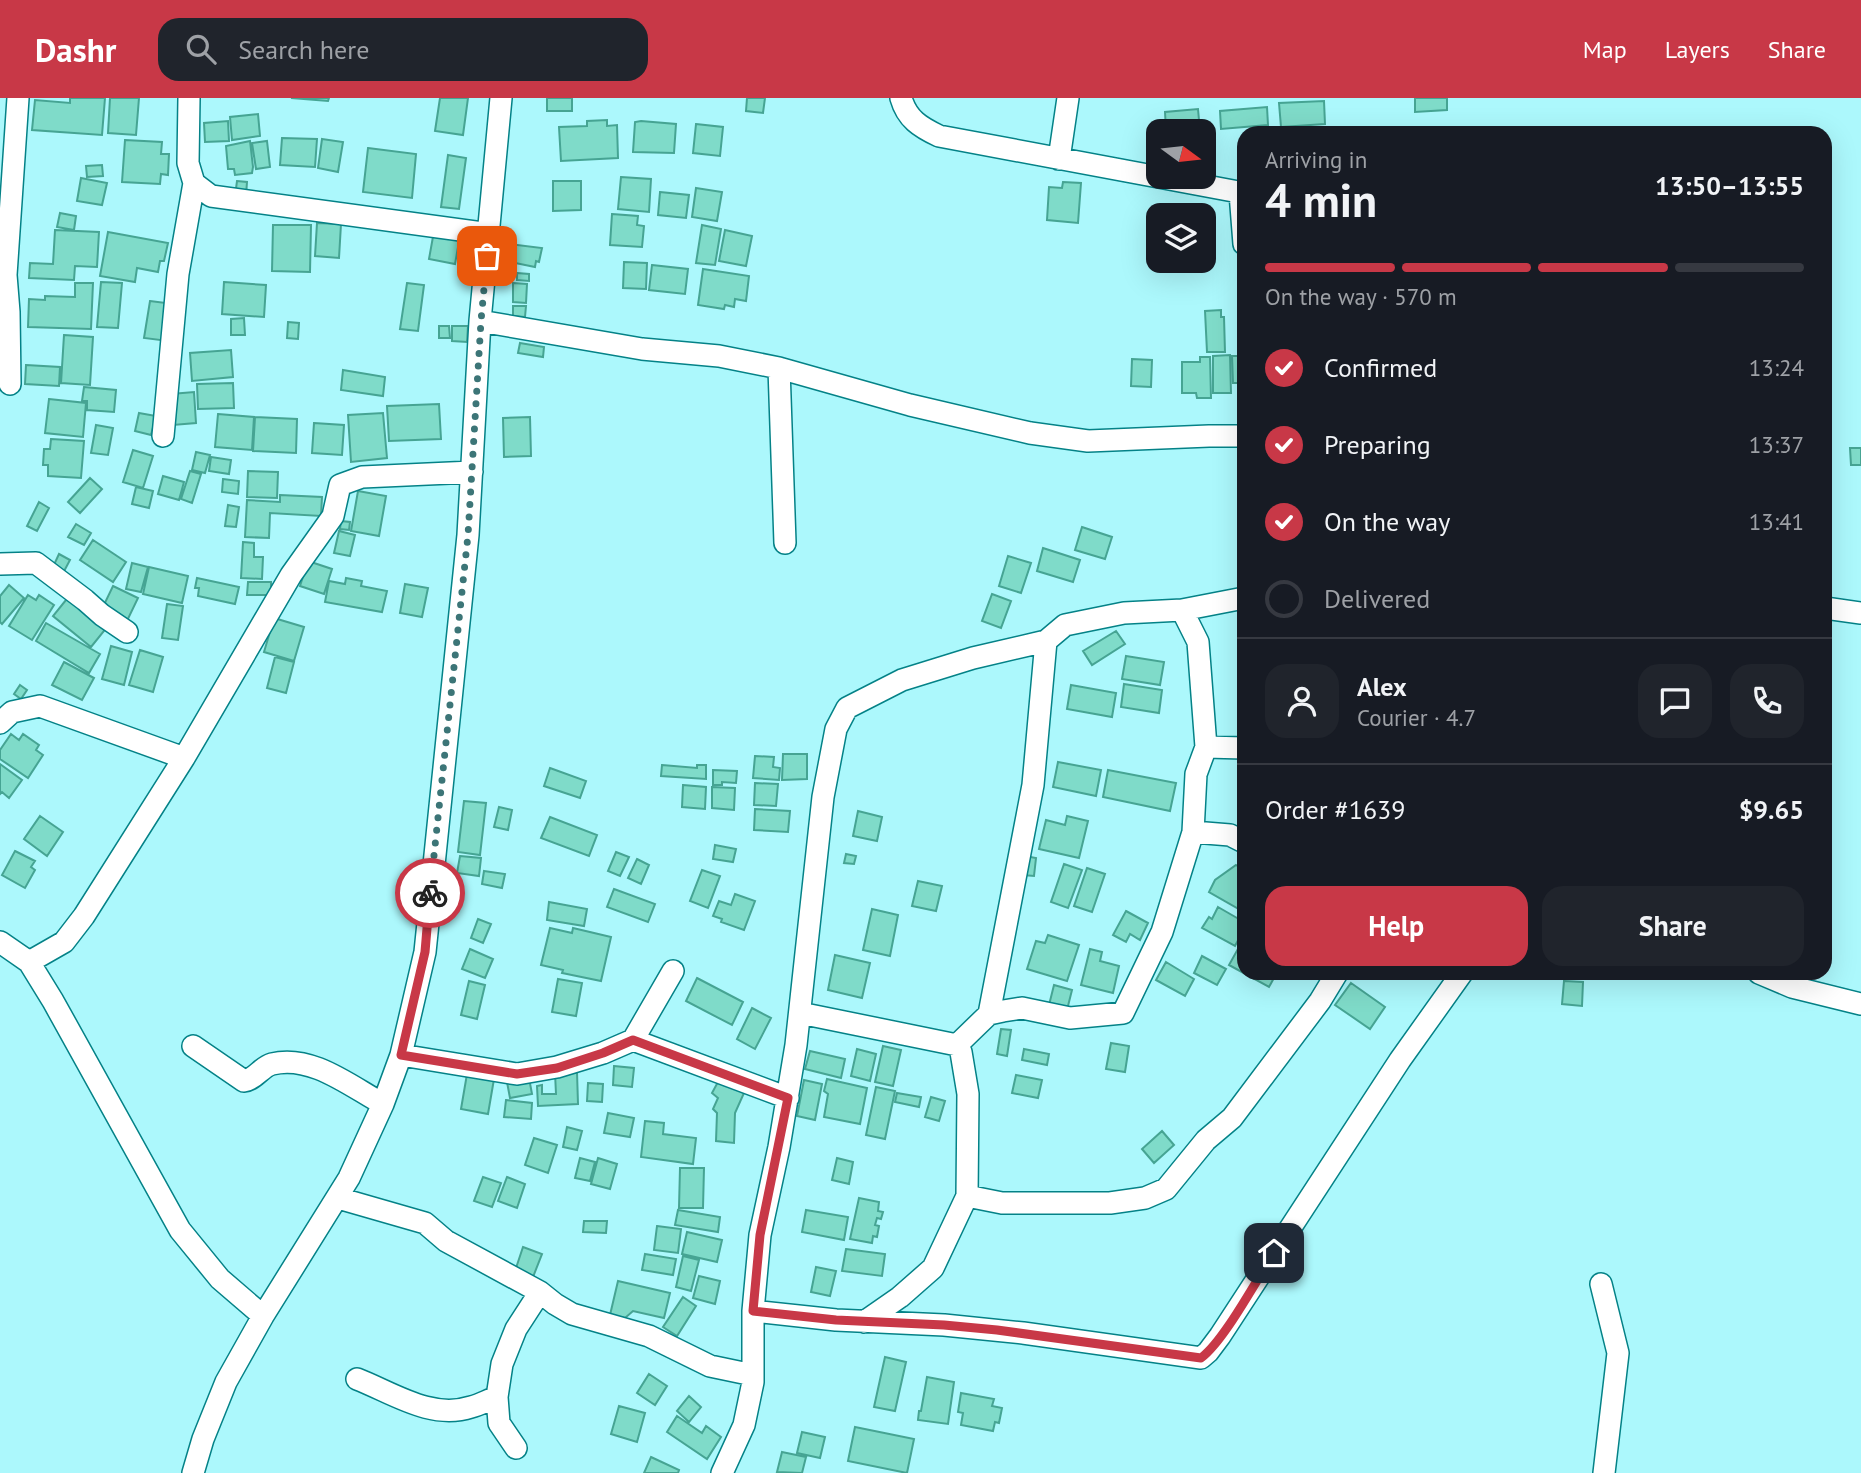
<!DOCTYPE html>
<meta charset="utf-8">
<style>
:root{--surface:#171b24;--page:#20242c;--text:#f1f3f6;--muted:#9ea1a6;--line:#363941;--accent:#c83847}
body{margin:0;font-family:"PT Sans",sans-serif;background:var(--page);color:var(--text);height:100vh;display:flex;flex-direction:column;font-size:26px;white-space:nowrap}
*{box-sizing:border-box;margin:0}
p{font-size:23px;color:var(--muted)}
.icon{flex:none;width:38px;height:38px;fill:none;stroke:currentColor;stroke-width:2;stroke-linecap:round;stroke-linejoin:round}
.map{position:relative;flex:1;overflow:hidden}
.panel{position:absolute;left:1237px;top:28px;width:595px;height:854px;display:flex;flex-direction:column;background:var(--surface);border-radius:21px;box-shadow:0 7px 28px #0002}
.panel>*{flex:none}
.needle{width:46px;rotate:105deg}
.fabs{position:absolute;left:1146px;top:21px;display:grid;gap:14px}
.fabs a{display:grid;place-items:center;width:70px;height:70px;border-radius:14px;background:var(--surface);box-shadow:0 7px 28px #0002;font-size:35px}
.pin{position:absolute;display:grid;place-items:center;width:60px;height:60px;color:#fff;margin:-30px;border-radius:14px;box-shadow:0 4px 10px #0006}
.courier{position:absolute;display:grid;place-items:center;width:70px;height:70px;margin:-35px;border:5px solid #c83847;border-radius:50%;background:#fff;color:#222;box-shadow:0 2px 9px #0007}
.headline em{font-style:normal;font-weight:700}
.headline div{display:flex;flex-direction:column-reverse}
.headline{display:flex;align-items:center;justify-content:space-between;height:119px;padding:0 28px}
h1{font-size:46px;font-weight:700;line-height:52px}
.bar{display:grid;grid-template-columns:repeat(4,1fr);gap:10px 7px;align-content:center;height:84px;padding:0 28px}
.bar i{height:9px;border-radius:5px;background:var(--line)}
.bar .on{background:var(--accent)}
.bar p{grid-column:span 4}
.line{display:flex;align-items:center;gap:18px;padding:0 28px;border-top:2px solid var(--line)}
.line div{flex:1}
.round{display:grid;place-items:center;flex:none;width:74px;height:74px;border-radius:21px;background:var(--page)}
ol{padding:0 28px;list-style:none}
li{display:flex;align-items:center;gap:21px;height:77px}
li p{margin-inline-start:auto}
li .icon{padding:7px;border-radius:50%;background:var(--accent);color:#fff;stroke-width:4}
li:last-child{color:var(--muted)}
li i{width:38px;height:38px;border:4px solid var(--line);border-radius:50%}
.button{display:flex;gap:14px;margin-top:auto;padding:14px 28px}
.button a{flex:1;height:80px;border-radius:21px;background:var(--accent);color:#fff;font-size:28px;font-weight:700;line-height:80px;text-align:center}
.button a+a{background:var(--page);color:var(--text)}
header{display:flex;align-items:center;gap:42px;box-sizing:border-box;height:98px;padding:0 35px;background:var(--accent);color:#fff}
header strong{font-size:33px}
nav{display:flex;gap:38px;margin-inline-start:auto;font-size:24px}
.search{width:490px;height:63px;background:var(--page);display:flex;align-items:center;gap:18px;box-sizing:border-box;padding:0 24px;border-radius:21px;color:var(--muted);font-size:26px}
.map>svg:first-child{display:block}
.building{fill:#7fdbc9;stroke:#46a493;stroke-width:2}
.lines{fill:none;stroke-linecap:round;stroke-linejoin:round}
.minor-casing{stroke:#048287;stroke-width:24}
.minor{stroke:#fff;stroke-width:21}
.done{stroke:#3c7577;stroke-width:7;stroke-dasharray:0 12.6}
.route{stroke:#c83847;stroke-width:9}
</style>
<header>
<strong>Dashr</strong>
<div class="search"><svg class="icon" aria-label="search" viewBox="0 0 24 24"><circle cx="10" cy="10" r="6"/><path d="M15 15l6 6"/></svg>Search here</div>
<nav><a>Map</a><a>Layers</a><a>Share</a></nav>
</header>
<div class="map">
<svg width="1861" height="1375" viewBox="0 0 1861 1375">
<rect width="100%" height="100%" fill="#acf8fc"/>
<path class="building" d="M70,0H105L102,37L32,32L35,2L70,5Z
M110,0H139L136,37L108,35Z
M291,0H329L328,3Z
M440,0H468L463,37L435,33Z
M547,0H572V13H547Z
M747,0H765L763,15L746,13Z
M1415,0H1447V12L1415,14Z
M1324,3L1325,26L1281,29L1279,5Z
M1267,9L1268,27L1221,31L1220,13Z
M1198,11L1200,33H1166L1165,14Z
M258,16L260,38L232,42L230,19Z
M607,22V28L617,27L618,60L561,63L559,29L587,28V23Z
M228,23L229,43L205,44L204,25Z
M641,23L676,26L674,55L633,54L635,24Z
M696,26L723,29L720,58L693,55Z
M282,40L317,41L315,69L280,67Z
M322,41L343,44L338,74L318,70Z
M125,42L162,44L161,56H169L168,77L161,76L160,86L122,84Z
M250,43L253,69L252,75L235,77L234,71H228L226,48Z
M267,43L270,69L256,71L252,45Z
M368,50L416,56L412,100L363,94Z
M448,57L466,60L459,111L441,109Z
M102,67L103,78L87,79L86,68Z
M621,79L651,81L649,114L618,111Z
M81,80L107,85L102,107L77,103Z
M237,83L247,84L246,98H235Z
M553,83H581V112L553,113Z
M1063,84L1081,85L1078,125L1047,122L1049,89L1062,90Z
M696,90L722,94L717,123L692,119Z
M660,94L689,97L686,120L658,117Z
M60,115L76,118L74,132L57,129Z
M612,116L638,118L637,127L644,128L642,149L610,147Z
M317,125L341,126L339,160L315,158Z
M273,127H311L310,174L272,173Z
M702,127L721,131L715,167L696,165Z
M55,132L99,134L97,169L75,168L74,182L29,180L30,165L53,166Z
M725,132L752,138L746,168L719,163Z
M434,133L460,138L455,166L429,161Z
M108,134L168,145L164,163H160L158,174L137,170L135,184L100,178Z
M509,146L542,150L539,164L536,163L535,169L506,163Z
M624,164L647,165L646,191L623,190Z
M652,167L688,171L685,196L649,192Z
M703,171L749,178L746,203L735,201L734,209L725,207L724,211L698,207Z
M517,175L529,176V183L517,182Z
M101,184L122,185L118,230L97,229Z
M224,184L266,187L264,219L222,216Z
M75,185H93L91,231L28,229L29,201L45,202V198L75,199Z
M407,185L424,187L418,233L400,231Z
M513,185L527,186L526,205L513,204Z
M150,203L174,206L168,243L144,240Z
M513,208H526L525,219L513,218Z
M1221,212V219H1224L1225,254H1207L1205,213Z
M244,220L245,237H231V221Z
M288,224L299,225L298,241L287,240Z
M439,228H449L450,240H439Z
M452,228H468L467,244L452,243Z
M64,237L93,239L90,287L61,285Z
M520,245L544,249L543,259L518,255Z
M231,252L233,279L192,283L190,255Z
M1230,257L1231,295H1213V258Z
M1232,258H1244V285H1233Z
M1200,259H1210L1211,300H1197L1196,295H1182V264H1200Z
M1132,261L1152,262L1151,289L1131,288Z
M26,267L60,269L59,288L25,286Z
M343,272L385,279L383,298L341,292Z
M233,285L234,310L198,311L197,286Z
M84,289L116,292L114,314L87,312V303H82Z
M194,294L196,325L173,327L171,296Z
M49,301L86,305L83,339L45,335Z
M439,306L441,341L389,343L387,308Z
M139,315L156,318L151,337L135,333Z
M383,315L387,360L351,364L348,317Z
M218,316L254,319L252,352L215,349Z
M255,319L297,321L296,355L253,353Z
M530,319L531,358L504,359L503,320Z
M314,325L344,327L342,357L312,355Z
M96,327L113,330L108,357L91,355Z
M51,341L84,343L81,380L48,378V367H43L44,351H50Z
M1850,350H1861V367H1851Z
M133,352L153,358L143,390L123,384Z
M196,354L210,357L205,375L192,372Z
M211,359L231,362L229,376L209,373Z
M190,373L201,376L192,405L181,401Z
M248,373L278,374L277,400L247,399Z
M163,378L184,384L179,402L158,396Z
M90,380L102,391L80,415L68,404Z
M223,381L239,383L238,396L222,394Z
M136,389L153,393L149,410L132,406Z
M358,393L386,398L379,438L351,433Z
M280,397L322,399L321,418L270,415L269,440L245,439L247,402L280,404Z
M39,404L49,410L37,433L27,428Z
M228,407L239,409L236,429L225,428Z
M341,423L350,424L349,432L340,431Z
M76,426L91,435L84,447L68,439Z
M1082,429L1112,439L1105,461L1075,452Z
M339,433L355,437L350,458L334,455Z
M93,442L126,464L113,484L80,462Z
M243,444L254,445V459H263L262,481L241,480Z
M1043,450L1080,462L1073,484L1037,473Z
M59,456L70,462L62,477L52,471Z
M1008,458L1031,465L1021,495L999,488Z
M308,463L332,471L324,496L300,488Z
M132,465L148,469L141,494L126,491Z
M149,469L188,478L182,505L143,496Z
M197,480L239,489L235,506L198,498L199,490H195Z
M346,480L362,483L361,488L387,493L382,514L325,504L329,483L345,486Z
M248,484H271V497H247Z
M405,486L428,490L422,519L400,515Z
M9,487L24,500L2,526L0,524V498Z
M113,488L138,500L126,525L101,513Z
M992,496L1011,503L1001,530L982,523Z
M28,497L36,502L39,497L54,507L32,542L9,528Z
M70,497L108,528L91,549L53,518Z
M167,506L183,508L178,542L162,540Z
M274,520L304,529L294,563L264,554Z
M46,525L100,556L89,575L36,543Z
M1116,533L1125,546L1092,567L1083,553Z
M111,548L132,554L124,587L102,581Z
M140,552L163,559L153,594L129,587Z
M1126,558L1164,564L1160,587L1122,581Z
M275,559L294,564L286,595L267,590Z
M64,564L94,580L82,602L52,587Z
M1124,586L1162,592L1159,615L1121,609Z
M20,587L27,592L21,601L14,596Z
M1071,587L1116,595L1112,619L1067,611Z
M11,636L19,642L23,636L39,647L36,652L43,657L28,680L0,661V652Z
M783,656H807V681L782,682Z
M755,658L774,659L773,669L780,670L779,682L753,680Z
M1058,664L1101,672L1096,698L1053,689Z
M0,666L22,682L9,700L2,694L0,696Z
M662,667L697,670V667H706V681L661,678Z
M550,670L586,683L580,700L544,688Z
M713,672L737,673L736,685L722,684V687H713Z
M1108,672L1176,685L1170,713L1103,699Z
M755,685L778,686L776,708L754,707Z
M683,687L706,689L705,711L682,709Z
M712,689L735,690L734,712L712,710Z
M464,703L486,705L480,757L458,754Z
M499,709L512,712L508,732L494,729Z
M755,711L790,713L788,734L754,732Z
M858,713L882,719L877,743L853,738Z
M40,718L63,734L47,758L24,741Z
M1067,718L1088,723L1079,760L1039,751L1046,722L1065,727Z
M550,719L597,737L589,758L541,740Z
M715,747L736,751L733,764L713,761Z
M15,753L35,763L31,769L35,772L25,790L2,777Z
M616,754L629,759L620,778L608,773Z
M846,756L856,758L854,766L844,765Z
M460,758L481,760L479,778L457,775Z
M1025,758L1036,760L1034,778L1023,777Z
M637,761L649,767L641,786L628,780Z
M1064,766L1082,772L1068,810L1051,804Z
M1236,767L1244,772V814L1209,794L1215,782Z
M1087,770L1105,776L1092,814L1074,808Z
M702,772L720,778L708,810L690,803Z
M484,773L505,776L502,790L482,786Z
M918,783L942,788L936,813L912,808Z
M614,791L655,806L648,824L607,809Z
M735,796L755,803L744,832L721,824L722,821L713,818L719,803L731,807Z
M549,804L587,811L584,828L547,822Z
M1218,809L1244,824V831L1235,848L1202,830L1209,819L1212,821Z
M872,811L898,817L890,858L863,852Z
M1126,813L1148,825L1140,842L1130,836L1126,844L1113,837Z
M478,821L491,826L483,845L471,840Z
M550,830L572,835L573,830L611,839L601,883L562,875L563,872L541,867Z
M1048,837L1079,847L1067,883L1027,871L1036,843L1045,845Z
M1244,840V875H1270L1275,878L1269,889L1229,867Z
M470,851L493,861L485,880L462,871Z
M1090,851L1102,854L1100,863L1119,868L1113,895L1081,887Z
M835,857L870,865L862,900L828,892Z
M1202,858L1226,871L1217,887L1194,875Z
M1166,864L1194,881L1185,898L1156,882Z
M697,880L743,904L732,927L686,903Z
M558,881L582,885L576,918L552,914Z
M469,883L485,887L477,921L461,917Z
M1564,883L1583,884L1582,908L1562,906Z
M1351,885L1385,909L1370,931L1335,907Z
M1054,887L1072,892L1067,912L1049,907Z
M752,910L771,920L755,951L737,941Z
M1001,931L1011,932L1007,958L997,956Z
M1111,945L1129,948L1125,974L1106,971Z
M883,948L901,952L893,988L875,984Z
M857,951L876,956L870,983L851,978Z
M1024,951L1049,956L1047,967L1022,962Z
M810,953L845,961L841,980L805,971Z
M614,968L634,970L632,989L613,987Z
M577,974L578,1006L538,1008L537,988L542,987V996H556L555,975Z
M467,976L494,981L488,1016L461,1011Z
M1016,977L1042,982L1038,1000L1012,995Z
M529,980L532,996L510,1000L507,984Z
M827,981L867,990L860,1026L824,1019L828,996L824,993Z
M719,982L744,995L735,1015L734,1045L716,1043L717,1015L713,1011L718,1000L712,995Z
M804,982L822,986L815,1022L797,1018Z
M588,985L603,986L602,1004L587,1003Z
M876,989L895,993L885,1041L866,1037Z
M897,995L921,999L919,1009L895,1004Z
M931,999L945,1003L939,1023L925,1019Z
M506,1002L532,1005L531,1021L504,1019Z
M608,1015L634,1020L630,1039L604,1035Z
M645,1023L664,1025L663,1036L696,1040L693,1066L641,1059Z
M567,1029L582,1033L577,1052L563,1049Z
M1162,1033L1174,1047L1154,1065L1142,1051Z
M534,1040L557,1047L548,1075L525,1067Z
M580,1060L595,1064L590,1083L575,1080Z
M598,1060L617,1066L610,1091L591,1086Z
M837,1060L853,1064L849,1086L832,1082Z
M680,1070H704L703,1110H679Z
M483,1079L501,1085L492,1109L474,1103Z
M507,1079L525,1086L517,1110L498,1103Z
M859,1100L879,1104L878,1113L883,1114L881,1121L877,1120L875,1127L879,1128L877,1139L873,1138L872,1145L850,1141Z
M678,1112L720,1119L718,1134L675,1127Z
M806,1112L848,1119L844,1142L802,1134Z
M584,1123H607L606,1135L583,1134Z
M657,1128L681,1131L678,1155L654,1152Z
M687,1134L722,1142L717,1164L682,1156Z
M523,1149L542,1156L533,1179L515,1173Z
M846,1151L885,1156L882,1178L842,1173Z
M645,1156L676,1161L673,1177L642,1172Z
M683,1158L699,1162L691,1193L676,1189Z
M816,1169L836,1173L830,1198L811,1194Z
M699,1178L720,1183L715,1206L693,1200Z
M618,1183L670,1195L664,1220L633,1213L625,1220L610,1217Z
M683,1199L696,1208L677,1238L663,1229Z
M885,1259L906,1264L895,1313L874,1309Z
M649,1276L667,1288L655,1307L637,1295Z
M927,1279L954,1284L948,1326L918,1322L919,1313H921Z
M961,1295L994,1301L992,1308L1002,1310L999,1325L995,1324L993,1333L961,1327L963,1315L958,1314Z
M689,1298L701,1309L689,1324L677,1313Z
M619,1308L645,1315L637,1344L611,1336Z
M677,1318L702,1335L706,1328L721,1339L707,1361L667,1334Z
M855,1329L914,1341L907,1375L848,1363Z
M802,1334L825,1339L820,1360L797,1355Z
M782,1354L806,1359L802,1375L777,1374Z
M651,1359L679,1372L678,1375H644Z"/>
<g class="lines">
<defs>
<path id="minor" d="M189,0L188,65L194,85L211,98L490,136
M901,0C907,21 920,29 939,38L1244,95
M1059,61L1068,0
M1240,95L1244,146
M480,223L642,251L719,258L779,270L910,307L1030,335L1088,343L1209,338H1244
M779,270L785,445
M10,286L9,214L6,177L18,0
M163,338L178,176L194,85
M0,466L36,465L85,502L102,517L127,534
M1825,510L1861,515
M1182,512L1244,500
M0,625L12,614L40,608L184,660
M1206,649L1244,650
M1193,734L1230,737L1244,744
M0,844L29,864L53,903L180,1132L220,1181L263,1218
M29,864L64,844L84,818L184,660L291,477L333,418L340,387L362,379L472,374
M1759,875L1792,889L1861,906
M800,915L957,947
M989,916L1033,687L1046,543
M633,942L788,1000
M193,948L244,983C256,981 261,969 272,966C311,956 350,988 383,1006
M401,957L517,976L557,969L603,955L633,942L673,873
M967,1098L1002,1105H1110L1145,1100L1166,1091L1206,1042L1232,1020L1320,903L1337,875
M338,1100L425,1125L446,1143L540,1194L555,1206L572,1216L649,1238L710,1268L753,1277
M1601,1186L1618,1255L1604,1375
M753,1213L836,1222L944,1227L1023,1235L1201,1260L1208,1254L1220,1238L1400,962L1462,875
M864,1224L900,1199L933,1170L967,1098L968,996L961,954L957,947
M357,1281C393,1295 431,1322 471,1309C480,1307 488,1302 497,1299
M516,1350L499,1325L497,1299L502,1266L516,1231L540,1194
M193,1375L203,1341L226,1284L263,1218L349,1080L383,1006L401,957L425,854L468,437L480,223L501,0
M722,1375L744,1327L753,1284V1213L760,1137L779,1049L796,947L823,699L836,631L847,610L902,582L973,560L1046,543L1065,527L1124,515L1182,512L1198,544L1206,649L1196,676L1193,734L1162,834L1123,915L1070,920L1022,910L1003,913L989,916L957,947"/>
</defs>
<use href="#minor" class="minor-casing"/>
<use href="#minor" class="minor"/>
</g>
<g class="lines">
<path class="done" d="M430,795L468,437L481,223L487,158"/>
<path class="route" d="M430,795L425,854L401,957L517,976L557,970L603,955L633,942L788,1000L760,1137L753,1213L836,1222L944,1227L997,1232L1201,1260C1224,1243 1257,1181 1274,1155"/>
</g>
</svg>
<div class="fabs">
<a><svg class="needle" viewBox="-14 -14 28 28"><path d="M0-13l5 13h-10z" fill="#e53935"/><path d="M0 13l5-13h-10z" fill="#9ea1a6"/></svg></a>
<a><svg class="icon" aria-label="layers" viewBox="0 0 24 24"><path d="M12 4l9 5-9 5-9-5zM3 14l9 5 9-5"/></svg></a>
</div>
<div class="pin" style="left:487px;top:158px;background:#ea580c"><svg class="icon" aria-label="bag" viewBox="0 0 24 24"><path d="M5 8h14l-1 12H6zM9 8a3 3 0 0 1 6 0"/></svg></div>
<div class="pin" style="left:1274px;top:1155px;background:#1f2937"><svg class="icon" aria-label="home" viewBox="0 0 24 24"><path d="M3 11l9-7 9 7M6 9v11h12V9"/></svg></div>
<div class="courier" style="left:430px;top:795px"><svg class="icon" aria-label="bike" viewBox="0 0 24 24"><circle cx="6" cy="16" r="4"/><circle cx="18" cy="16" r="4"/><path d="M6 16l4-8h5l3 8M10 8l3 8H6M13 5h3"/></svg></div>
<section class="panel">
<div class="headline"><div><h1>4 min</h1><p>Arriving in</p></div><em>13:50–13:55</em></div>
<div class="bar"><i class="on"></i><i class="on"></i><i class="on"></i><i></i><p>On the way · 570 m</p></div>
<ol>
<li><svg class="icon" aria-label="check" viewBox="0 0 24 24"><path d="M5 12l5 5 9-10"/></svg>Confirmed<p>13:24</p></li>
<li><svg class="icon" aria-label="check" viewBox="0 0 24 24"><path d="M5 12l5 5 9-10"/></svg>Preparing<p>13:37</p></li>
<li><svg class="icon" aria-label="check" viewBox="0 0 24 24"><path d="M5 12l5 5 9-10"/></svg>On the way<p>13:41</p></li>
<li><i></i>Delivered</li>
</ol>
<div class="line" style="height:126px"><a class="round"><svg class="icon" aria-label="person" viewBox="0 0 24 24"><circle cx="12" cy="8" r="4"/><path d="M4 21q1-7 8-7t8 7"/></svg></a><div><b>Alex</b><p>Courier · 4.7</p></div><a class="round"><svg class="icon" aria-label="chat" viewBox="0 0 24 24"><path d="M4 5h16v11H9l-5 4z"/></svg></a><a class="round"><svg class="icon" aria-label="phone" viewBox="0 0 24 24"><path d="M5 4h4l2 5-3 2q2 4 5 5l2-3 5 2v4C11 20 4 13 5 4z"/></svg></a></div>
<div class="line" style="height:91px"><div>Order #1639</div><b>$9.65</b></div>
<div class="button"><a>Help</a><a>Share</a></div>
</section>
</div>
